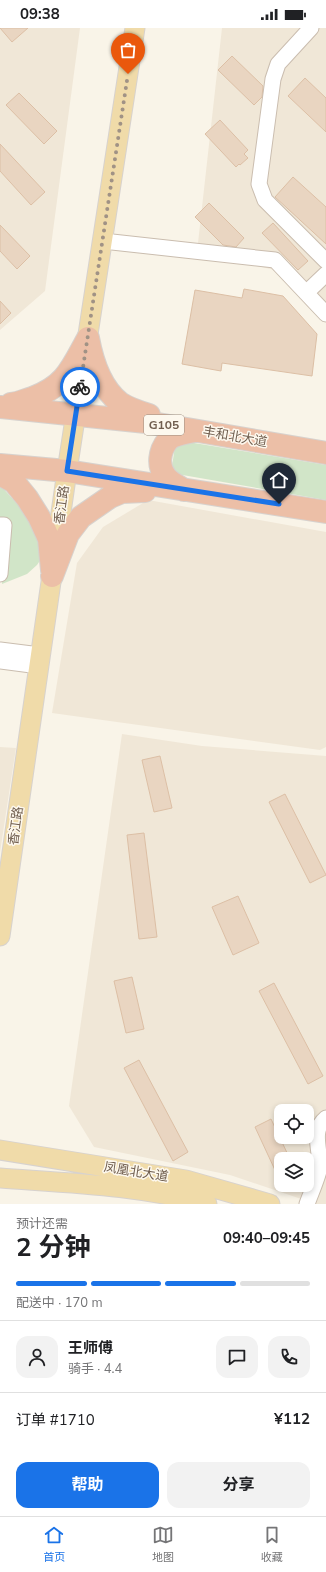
<!DOCTYPE html>
<html lang="zh">
<meta charset="utf-8">
<style>
:root{--surface:#fff;--page:#f2f2f2;--text:#202124;--muted:#757577;--line:#e0e0e0;--accent:#1a73e8}
body{margin:0;font-family:"Nunito Sans","Noto Sans SC",sans-serif;background:var(--page);color:var(--text);height:100vh;display:flex;flex-direction:column;font-size:15px;white-space:nowrap}
*{box-sizing:border-box;margin:0}
p{font-size:13px;color:var(--muted)}
.icon{flex:none;width:22px;height:22px;fill:none;stroke:currentColor;stroke-width:2;stroke-linecap:round;stroke-linejoin:round}
.map{position:relative;height:1176px;overflow:hidden}
.sheet{display:flex;flex-direction:column;background:var(--surface);flex:1}
.sheet>*{flex:none}
.buttons{position:absolute;left:274px;top:1076px;display:grid;gap:8px}
.buttons a{display:grid;place-items:center;width:40px;height:40px;border-radius:8px;background:var(--surface);box-shadow:0 2px 6px #0003;font-size:20px}
.pin{position:absolute;display:grid;place-items:center;width:34px;height:34px;color:#fff;margin:-41px -17px;border-radius:50% 50% 50% 0;rotate:-45deg;box-shadow:0 0 4px #0007}
.pin .icon{rotate:45deg}
.courier{position:absolute;display:grid;place-items:center;width:40px;height:40px;margin:-20px;border:3px solid #1a73e8;border-radius:50%;background:#fff;color:#222;box-shadow:0 1px 5px #0007}
.summary em{font-style:normal;font-weight:700}
.summary div{display:flex;flex-direction:column-reverse}
.summary{display:flex;align-items:center;justify-content:space-between;height:68px;padding:0 16px}
h1{font-size:26px;font-weight:700;line-height:30px}
.bar{display:grid;grid-template-columns:repeat(4,1fr);gap:6px 4px;align-content:center;height:48px;padding:0 16px}
.bar i{height:5px;border-radius:3px;background:var(--line)}
.bar .active{background:var(--accent)}
.bar p{grid-column:span 4}
.line{display:flex;align-items:center;gap:10px;padding:0 16px;border-top:1px solid var(--line)}
.line div{flex:1}
.round{display:grid;place-items:center;flex:none;width:42px;height:42px;border-radius:12px;background:var(--page)}
.primary-button{display:flex;gap:8px;margin-top:auto;padding:8px 16px}
.primary-button a{flex:1;height:46px;border-radius:12px;background:var(--accent);color:#fff;font-size:16px;font-weight:700;line-height:46px;text-align:center}
.primary-button a+a{background:var(--page);color:var(--text)}
.status{display:flex;justify-content:space-between;align-items:center;height:28px;padding:0 20px;background:var(--surface);direction:ltr}
.status svg{height:11px;fill:currentColor}
.dock{display:flex;justify-content:space-around;align-items:center;height:56px;border-top:1px solid var(--line);background:var(--surface);font-size:11px;color:var(--muted)}
.dock a{display:grid;justify-items:center;gap:2px}
.dock .active{color:var(--accent)}
.map>svg:first-child{display:block}
.residential{fill:#f0e7d7;fill-rule:evenodd}
.green{fill:#d1e5c8}
.building{fill:#e9d5c1;stroke:#dcbfa5}
.lines{fill:none;stroke-linecap:round;stroke-linejoin:round}
.minor-casing{stroke:#cabdaf;stroke-width:17}
.major-casing{stroke:#d7d2ce;stroke-width:21}
.highway-casing{stroke:#d7d2ce;stroke-width:24}
.minor{stroke:#fff;stroke-width:15}
.major{stroke:#f0dba9;stroke-width:19}
.highway{stroke:#ecbfa7;stroke-width:22}
.done{stroke:#a09285;stroke-width:4;stroke-dasharray:0 7.2}
.route{stroke:#1a73e8;stroke-width:5}
.labels{text-anchor:middle;dominant-baseline:central;stroke-width:3;stroke-linejoin:round;paint-order:stroke}
.shield{fill:#fdf8ee;stroke:#9a8c7f;stroke-width:1}
.shield-label{font-size:12px;font-weight:bold;fill:#705e4f}
.street-label{font-size:13px;fill:#705e4f;stroke:#fdf8ee}
</style>
<div class="status"><b>09:38</b><svg viewBox="0 0 49 12"><path d="M0 12V9h3v3zM5 12V6h3v6zM10 12V3h3v9zM15 12V0h3v12zM26 1h20v11H26zM47 4h2v5h-2z"/></svg></div>
<div class="map">
<svg width="326" height="1176" viewBox="0 0 326 1176">
<rect width="100%" height="100%" fill="#f9f4e8"/>
<path class="residential" d="M0,0H80L45,263L0,302Z
M222,0H326V277L301,248L197,224Z
M148,472L326,504V719L320,722L52,685L77,535L103,499Z
M122,706L202,718L326,728V1176H316L230,1147L94,1119L69,1078ZM281,1083H307V1109H281ZM281,1131H307V1157H281Z
M0,719L16,720L0,824Z"/>
<path class="green" d="M176,412L326,437V472L171,445Z
M0,457L40,501L48,521L37,537L27,546L2,556L6,495L0,494Z"/>
<path class="building" d="M0,0H28L12,14Z
M232,28L263,58L262,69L254,77L218,42Z
M305,50L326,70V104L288,68Z
M19,65L57,103L44,116L6,77Z
M220,92L248,122L244,126L248,130L240,137L239,136L236,139L205,106Z
M0,116L45,164L31,177L0,143Z
M293,149L326,179V216L275,169Z
M209,175L244,210L236,219L223,217L195,189Z
M273,195L308,233L298,242L262,205Z
M0,197L30,228L17,241L0,223Z
M244,261L283,268L317,306L312,348L222,335L221,343L182,336L195,262L242,270Z
M0,273L11,285L0,296Z
M160,728L172,780L154,784L142,732Z
M285,766L326,847L310,855L269,774Z
M144,805L157,909L139,911L127,807Z
M238,868L259,915L233,927L212,879Z
M132,949L144,1001L126,1005L114,953Z
M274,955L323,1048L308,1056L259,963Z
M139,1032L188,1124L173,1133L124,1040Z
M271,1091L290,1131H281V1155L255,1099Z"/>
<g class="lines">
<defs>
<path id="minor" d="M311,0L278,36L273,51L259,156L265,172L326,233
M103,213L275,232L326,286
M306,265L326,246
M0,497H4L0,546
M0,622L40,627
M0,633L39,638
M307,1176C311,1165 316,1154 319,1143C323,1125 309,1104 326,1090"/>
<path id="major" d="M0,908L67,443L135,0
M0,1122L186,1152L270,1176
M0,1150C69,1155 140,1157 207,1176"/>
<path id="highway" d="M88,310C92,332 101,360 120,375C129,381 139,384 149,387
M11,376C19,375 25,372 32,370C66,358 72,339 88,310
M0,379L146,394L326,425
M0,437L67,443L326,484
M0,446L14,454L27,470L39,489L49,511L52,542
M184,462C178,458 170,454 166,449C157,438 159,423 168,412C174,406 186,405 194,403
M52,548L68,506L81,489L110,469L122,464L145,463"/>
</defs>
<use href="#minor" class="minor-casing"/>
<use href="#major" class="major-casing"/>
<use href="#highway" class="highway-casing"/>
<use href="#minor" class="minor"/>
<use href="#major" class="major"/>
<use href="#highway" class="highway"/>
</g>
<g class="lines">
<path class="done" d="M80,359L128,46"/>
<path class="route" d="M80,359L67,443L279,476"/>
</g>
<g class="labels">
<rect class="shield" x="144" y="387" width="40" height="20" rx="3"/>
<g class="shield-label">
<text x="164" y="397">G105</text>
</g>
<g class="street-label">
<text transform="translate(235 409) rotate(10)">丰和北大道</text>
<text transform="translate(62 477) rotate(-82)">香江路</text>
<text transform="translate(16 798) rotate(-82)">香江路</text>
<text transform="translate(136 1144) rotate(9)">凤凰北大道</text>
</g>
</g>
</svg>
<div class="buttons">
<a><svg class="icon" aria-label="locate" viewBox="0 0 24 24"><circle cx="12" cy="12" r="6"/><path d="M12 2v4M12 18v4M2 12h4M18 12h4"/></svg></a>
<a><svg class="icon" aria-label="layers" viewBox="0 0 24 24"><path d="M12 4l9 5-9 5-9-5zM3 14l9 5 9-5"/></svg></a>
</div>
<div class="pin" style="left:128px;top:46px;background:#ea580c"><svg class="icon" aria-label="bag" viewBox="0 0 24 24"><path d="M5 8h14l-1 12H6zM9 8a3 3 0 0 1 6 0"/></svg></div>
<div class="pin" style="left:279px;top:476px;background:#1f2937"><svg class="icon" aria-label="home" viewBox="0 0 24 24"><path d="M3 11l9-7 9 7M6 9v11h12V9"/></svg></div>
<div class="courier" style="left:80px;top:359px"><svg class="icon" aria-label="bike" viewBox="0 0 24 24"><circle cx="6" cy="16" r="4"/><circle cx="18" cy="16" r="4"/><path d="M6 16l4-8h5l3 8M10 8l3 8H6M13 5h3"/></svg></div>
</div>
<section class="sheet">
<div class="summary"><div><h1>2 分钟</h1><p>预计还需</p></div><em>09:40–09:45</em></div>
<div class="bar"><i class="active"></i><i class="active"></i><i class="active"></i><i></i><p>配送中 · 170 m</p></div>
<div class="line" style="height:72px"><a class="round"><svg class="icon" aria-label="person" viewBox="0 0 24 24"><circle cx="12" cy="8" r="4"/><path d="M4 21q1-7 8-7t8 7"/></svg></a><div><b>王师傅</b><p>骑手 · 4.4</p></div><a class="round"><svg class="icon" aria-label="chat" viewBox="0 0 24 24"><path d="M4 5h16v11H9l-5 4z"/></svg></a><a class="round"><svg class="icon" aria-label="phone" viewBox="0 0 24 24"><path d="M5 4h4l2 5-3 2q2 4 5 5l2-3 5 2v4C11 20 4 13 5 4z"/></svg></a></div>
<div class="line" style="height:52px"><div>订单 #1710</div><b>¥112</b></div>
<div class="primary-button"><a>帮助</a><a>分享</a></div>
</section>
<nav class="dock">
<a class="active"><svg class="icon" aria-label="home" viewBox="0 0 24 24"><path d="M3 11l9-7 9 7M6 9v11h12V9"/></svg>首页</a>
<a><svg class="icon" aria-label="map" viewBox="0 0 24 24"><path d="M3 6l6-2 6 2 6-2v14l-6 2-6-2-6 2zM9 4v14M15 6v14"/></svg>地图</a>
<a><svg class="icon" aria-label="saved" viewBox="0 0 24 24"><path d="M7 4h10v16l-5-4-5 4z"/></svg>收藏</a>
</nav>
